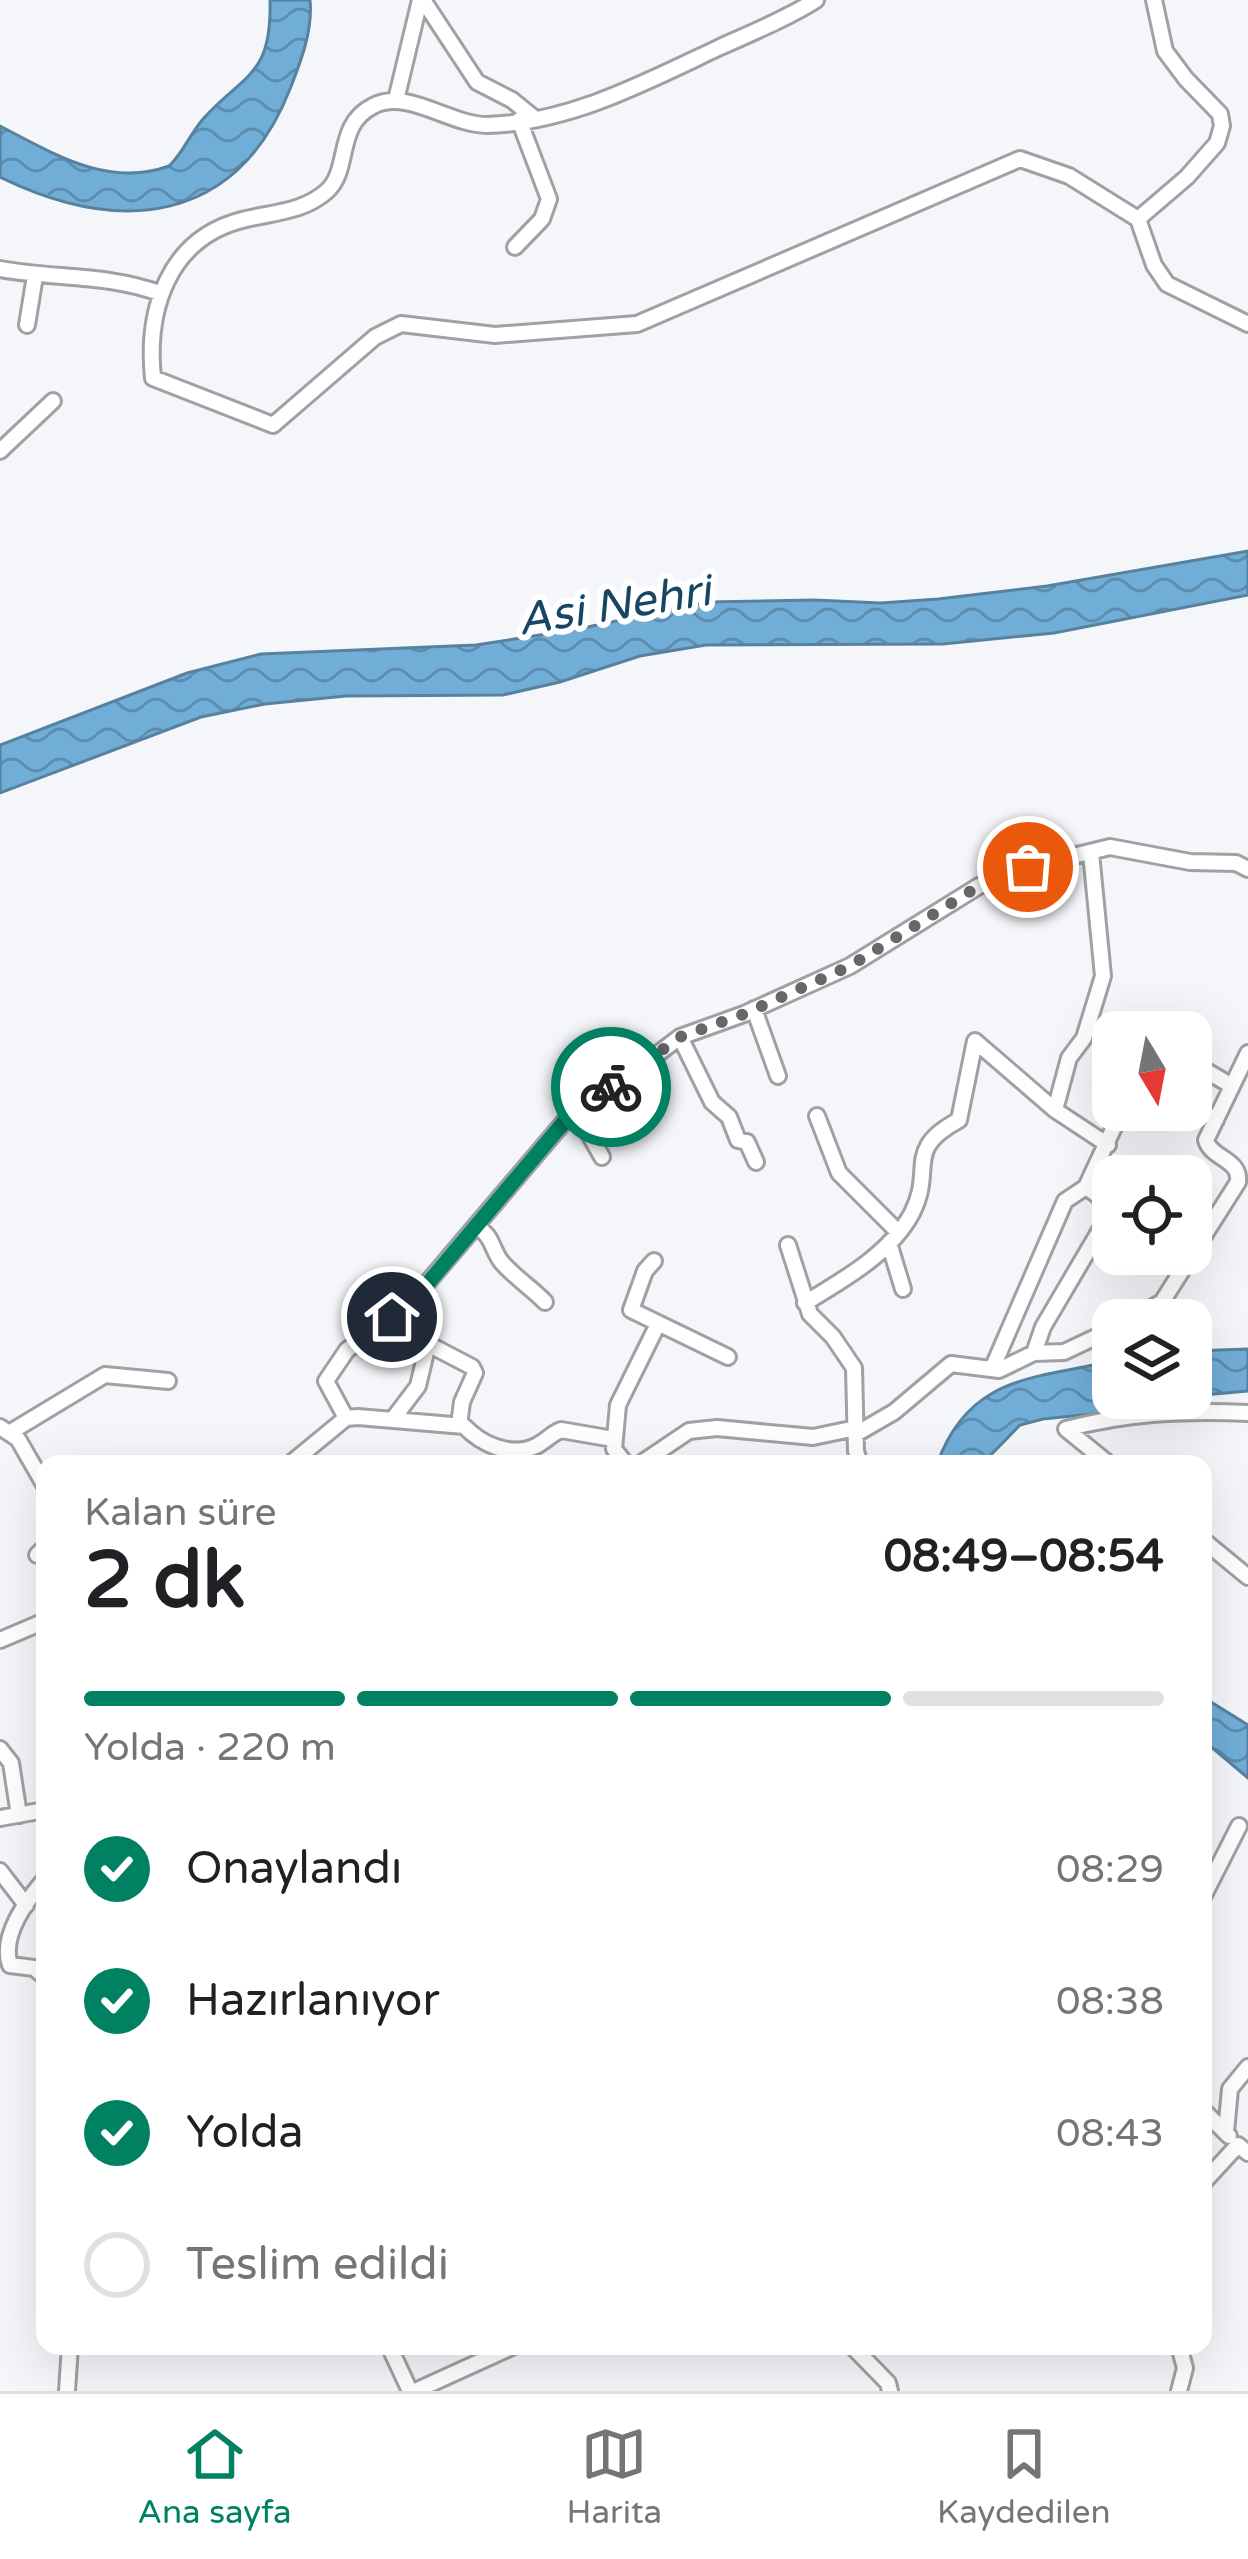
<!DOCTYPE html>
<html lang="tr">
<meta charset="utf-8">
<style>
:root{--surface:#fff;--page:#f6f6f6;--text:#202124;--muted:#757577;--line:#e0e0e0;--accent:#008162}
body{margin:0;font-family:"Varela Round",sans-serif;background:var(--page);color:var(--text);height:100vh;display:flex;flex-direction:column;font-size:45px;white-space:nowrap}
*{box-sizing:border-box;margin:0}
p{font-size:39px;color:var(--muted)}
.icon{flex:none;width:66px;height:66px;fill:none;stroke:currentColor;stroke-width:2;stroke-linecap:round;stroke-linejoin:round}
.map{position:relative;flex:1;overflow:hidden}
.panel{position:absolute;left:36px;top:1455px;width:1176px;height:900px;display:flex;flex-direction:column;background:var(--surface);border-radius:24px;box-shadow:0 12px 48px #0002}
.panel>*{flex:none}
.needle{width:78px;rotate:170deg}
.tools{position:absolute;left:1092px;top:1011px;display:grid;gap:24px}
.tools a{display:grid;place-items:center;width:120px;height:120px;border-radius:24px;background:var(--surface);box-shadow:0 12px 48px #0002;font-size:60px}
.pin{position:absolute;display:grid;place-items:center;width:102px;height:102px;color:#fff;margin:-51px;border:6px solid #fff;border-radius:50%;box-shadow:0 3px 12px #0007}
.courier{position:absolute;display:grid;place-items:center;width:120px;height:120px;margin:-60px;border:9px solid #008162;border-radius:50%;background:#fff;color:#222;box-shadow:0 3px 15px #0007}
.head em{font-style:normal;font-weight:700}
.head div{display:flex;flex-direction:column-reverse}
.head{display:flex;align-items:center;justify-content:space-between;height:204px;padding:0 48px}
h1{font-size:78px;font-weight:700;line-height:90px}
.bar{display:grid;grid-template-columns:repeat(4,1fr);gap:18px 12px;align-content:center;height:144px;padding:0 48px}
.bar i{height:15px;border-radius:9px;background:var(--line)}
.bar .on{background:var(--accent)}
.bar p{grid-column:span 4}
ol{padding:0 48px;list-style:none}
li{display:flex;align-items:center;gap:36px;height:132px}
li p{margin-inline-start:auto}
li .icon{padding:12px;border-radius:50%;background:var(--accent);color:#fff;stroke-width:4}
li:last-child{color:var(--muted)}
li i{width:66px;height:66px;border:6px solid var(--line);border-radius:50%}
.menu{display:flex;justify-content:space-around;align-items:center;height:168px;border-top:3px solid var(--line);background:var(--surface);font-size:33px;color:var(--muted)}
.menu a{display:grid;justify-items:center;gap:6px}
.menu .on{color:var(--accent)}
.map>svg:first-child{display:block}
.water{fill:url(#water-waves);stroke:#57829f;stroke-width:3}
.lines{fill:none;stroke-linecap:round;stroke-linejoin:round}
.minor-casing{stroke:#a0a1a4;stroke-width:20}
.minor{stroke:#fff;stroke-width:14}
.done{stroke:#676769;stroke-width:12;stroke-dasharray:0 21.6}
.route{stroke:#008162;stroke-width:15}
.labels{text-anchor:middle;dominant-baseline:central;stroke-width:12;stroke-linejoin:round;paint-order:stroke}
.water-label{font-size:45px;font-style:italic;fill:#174663;stroke:#fff}
</style>
<div class="map">
<svg width="1248" height="2391" viewBox="0 0 1248 2391">
<defs>
<pattern id="water-waves" width="16" height="10" patternUnits="userSpaceOnUse" patternTransform="scale(3)"><rect width="16" height="10" fill="#71aed7"/><path d="M0 5q4-4 8 0t8 0" fill="none" stroke="#5c8dae"/></pattern>
</defs>
<rect width="100%" height="100%" fill="#f5f6f9"/>
<path class="water" d="M270,0H310C313,30 301,61 290,89C236,226 119,235 0,177V126C54,154 108,188 169,166C183,153 190,134 203,119C245,73 272,76 270,0Z
M1248,551V595L1054,633L943,644L706,645L640,656L560,682L503,695L346,696L265,704L201,717L0,793V745L187,673L261,654L476,645L578,629L707,602L814,600L881,603L938,599L1047,586Z
M1248,1349V1391L1191,1396V1351Z
M1113,1361V1398H1170L1127,1403L1102,1413L1043,1419L1020,1425L982,1464H937C969,1375 1034,1379 1113,1361Z
M1203,1697L1248,1725V1778L1203,1740Z"/>
<g class="lines">
<defs>
<path id="minor" d="M423,0L477,82L512,100L533,117
M816,0C786,19 751,33 718,48C646,82 569,123 487,125C450,125 407,88 373,106C335,125 351,169 327,191C302,213 272,212 242,220C168,239 146,310 153,378L273,425L375,337L401,324L495,335L637,324L1020,159L1069,176L1138,219L1154,265L1167,284L1248,324
M396,100L420,0
M1138,219L1187,177L1217,143L1222,126L1220,114L1186,79L1165,51L1154,0
M515,247L542,219L549,199L519,120
M0,269C54,279 107,274 159,293
M27,325L35,276
M0,451L53,401
M1091,853L1103,976L1084,1038L1069,1058L1055,1110L1108,1145
M754,1009L778,1076
M680,1037L712,1102L729,1117L738,1140L747,1142L756,1162
M1191,1062L1232,1086
M1112,1083H1113
M1191,1105L1216,1120
M575,1109L602,1157
M817,1116L839,1173L898,1232
M1086,1187L1113,1207
M477,1227C492,1236 491,1246 500,1260C509,1273 533,1289 545,1302
M889,1243L903,1289
M788,1245L810,1314L833,1337L854,1368L856,1451L860,1464
M654,1261L645,1271L631,1310L728,1357
M805,1303C843,1280 891,1253 912,1213C935,1168 903,1150 959,1120L975,1041L1055,1110
M392,1317L428,1344
M1131,1320L1162,1302L1238,1182C1241,1159 1211,1159 1206,1140L1248,1053
M1034,1353L1043,1327L1113,1208
M992,1369L1065,1201L1086,1187L1122,1110
M346,1418L326,1381L347,1350L405,1309L575,1109L631,1074L680,1037L744,1014L850,966L979,886L1028,867L1110,847L1190,862L1236,863L1248,869
M393,1419L418,1386L428,1344L472,1367L475,1373L462,1402L459,1425
M0,1427L18,1439L45,1486
M9,1433L105,1375L168,1381
M856,1434L894,1412L951,1364L999,1370L1034,1353L1064,1352L1113,1329
M290,1464L346,1418L358,1417L464,1426C481,1444 510,1458 536,1446C546,1441 551,1434 561,1430L613,1439
M626,1464L614,1449L618,1405L657,1326
M640,1464L689,1431L717,1428L813,1437L856,1428
M1109,1464L1066,1429C1127,1413 1184,1410 1248,1413
M1203,1540L1248,1577
M37,1555L45,1547
M0,1640L45,1621
M0,1749L11,1763L19,1815
M0,1818L45,1810
M0,1871L26,1905
M45,1879C26,1901 0,1936 10,1965L34,1968L45,1977
M1203,1897L1239,1826
M1203,2110L1229,2136
M1226,2132L1230,2089L1248,2067
M1203,2183L1238,2145L1248,2153
M389,2346L410,2391
M852,2346L888,2383L890,2391
M67,2391L70,2346
M415,2391L514,2346
M1179,2391L1185,2368L1179,2346"/>
</defs>
<use href="#minor" class="minor-casing"/>
<use href="#minor" class="minor"/>
</g>
<g class="lines">
<path class="done" d="M611,1087L680,1037L744,1014L850,966L979,886L1028,867"/>
<path class="route" d="M392,1317L405,1309L428,1283L575,1109L611,1087"/>
</g>
<g class="labels">
<g class="water-label">
<text transform="translate(614 606) rotate(-9)">Asi Nehri</text>
</g>
</g>
</svg>
<div class="tools">
<a><svg class="needle" viewBox="-14 -14 28 28"><path d="M0-13l5 13h-10z" fill="#e53935"/><path d="M0 13l5-13h-10z" fill="#757577"/></svg></a>
<a><svg class="icon" aria-label="locate" viewBox="0 0 24 24"><circle cx="12" cy="12" r="6"/><path d="M12 2v4M12 18v4M2 12h4M18 12h4"/></svg></a>
<a><svg class="icon" aria-label="layers" viewBox="0 0 24 24"><path d="M12 4l9 5-9 5-9-5zM3 14l9 5 9-5"/></svg></a>
</div>
<div class="pin" style="left:1028px;top:867px;background:#ea580c"><svg class="icon" aria-label="bag" viewBox="0 0 24 24"><path d="M5 8h14l-1 12H6zM9 8a3 3 0 0 1 6 0"/></svg></div>
<div class="pin" style="left:392px;top:1317px;background:#1f2937"><svg class="icon" aria-label="home" viewBox="0 0 24 24"><path d="M3 11l9-7 9 7M6 9v11h12V9"/></svg></div>
<div class="courier" style="left:611px;top:1087px"><svg class="icon" aria-label="bike" viewBox="0 0 24 24"><circle cx="6" cy="16" r="4"/><circle cx="18" cy="16" r="4"/><path d="M6 16l4-8h5l3 8M10 8l3 8H6M13 5h3"/></svg></div>
<section class="panel">
<div class="head"><div><h1>2 dk</h1><p>Kalan süre</p></div><em>08:49–08:54</em></div>
<div class="bar"><i class="on"></i><i class="on"></i><i class="on"></i><i></i><p>Yolda · 220 m</p></div>
<ol>
<li><svg class="icon" aria-label="check" viewBox="0 0 24 24"><path d="M5 12l5 5 9-10"/></svg>Onaylandı<p>08:29</p></li>
<li><svg class="icon" aria-label="check" viewBox="0 0 24 24"><path d="M5 12l5 5 9-10"/></svg>Hazırlanıyor<p>08:38</p></li>
<li><svg class="icon" aria-label="check" viewBox="0 0 24 24"><path d="M5 12l5 5 9-10"/></svg>Yolda<p>08:43</p></li>
<li><i></i>Teslim edildi</li>
</ol>
</section>
</div>
<nav class="menu">
<a class="on"><svg class="icon" aria-label="home" viewBox="0 0 24 24"><path d="M3 11l9-7 9 7M6 9v11h12V9"/></svg>Ana sayfa</a>
<a><svg class="icon" aria-label="map" viewBox="0 0 24 24"><path d="M3 6l6-2 6 2 6-2v14l-6 2-6-2-6 2zM9 4v14M15 6v14"/></svg>Harita</a>
<a><svg class="icon" aria-label="saved" viewBox="0 0 24 24"><path d="M7 4h10v16l-5-4-5 4z"/></svg>Kaydedilen</a>
</nav>
